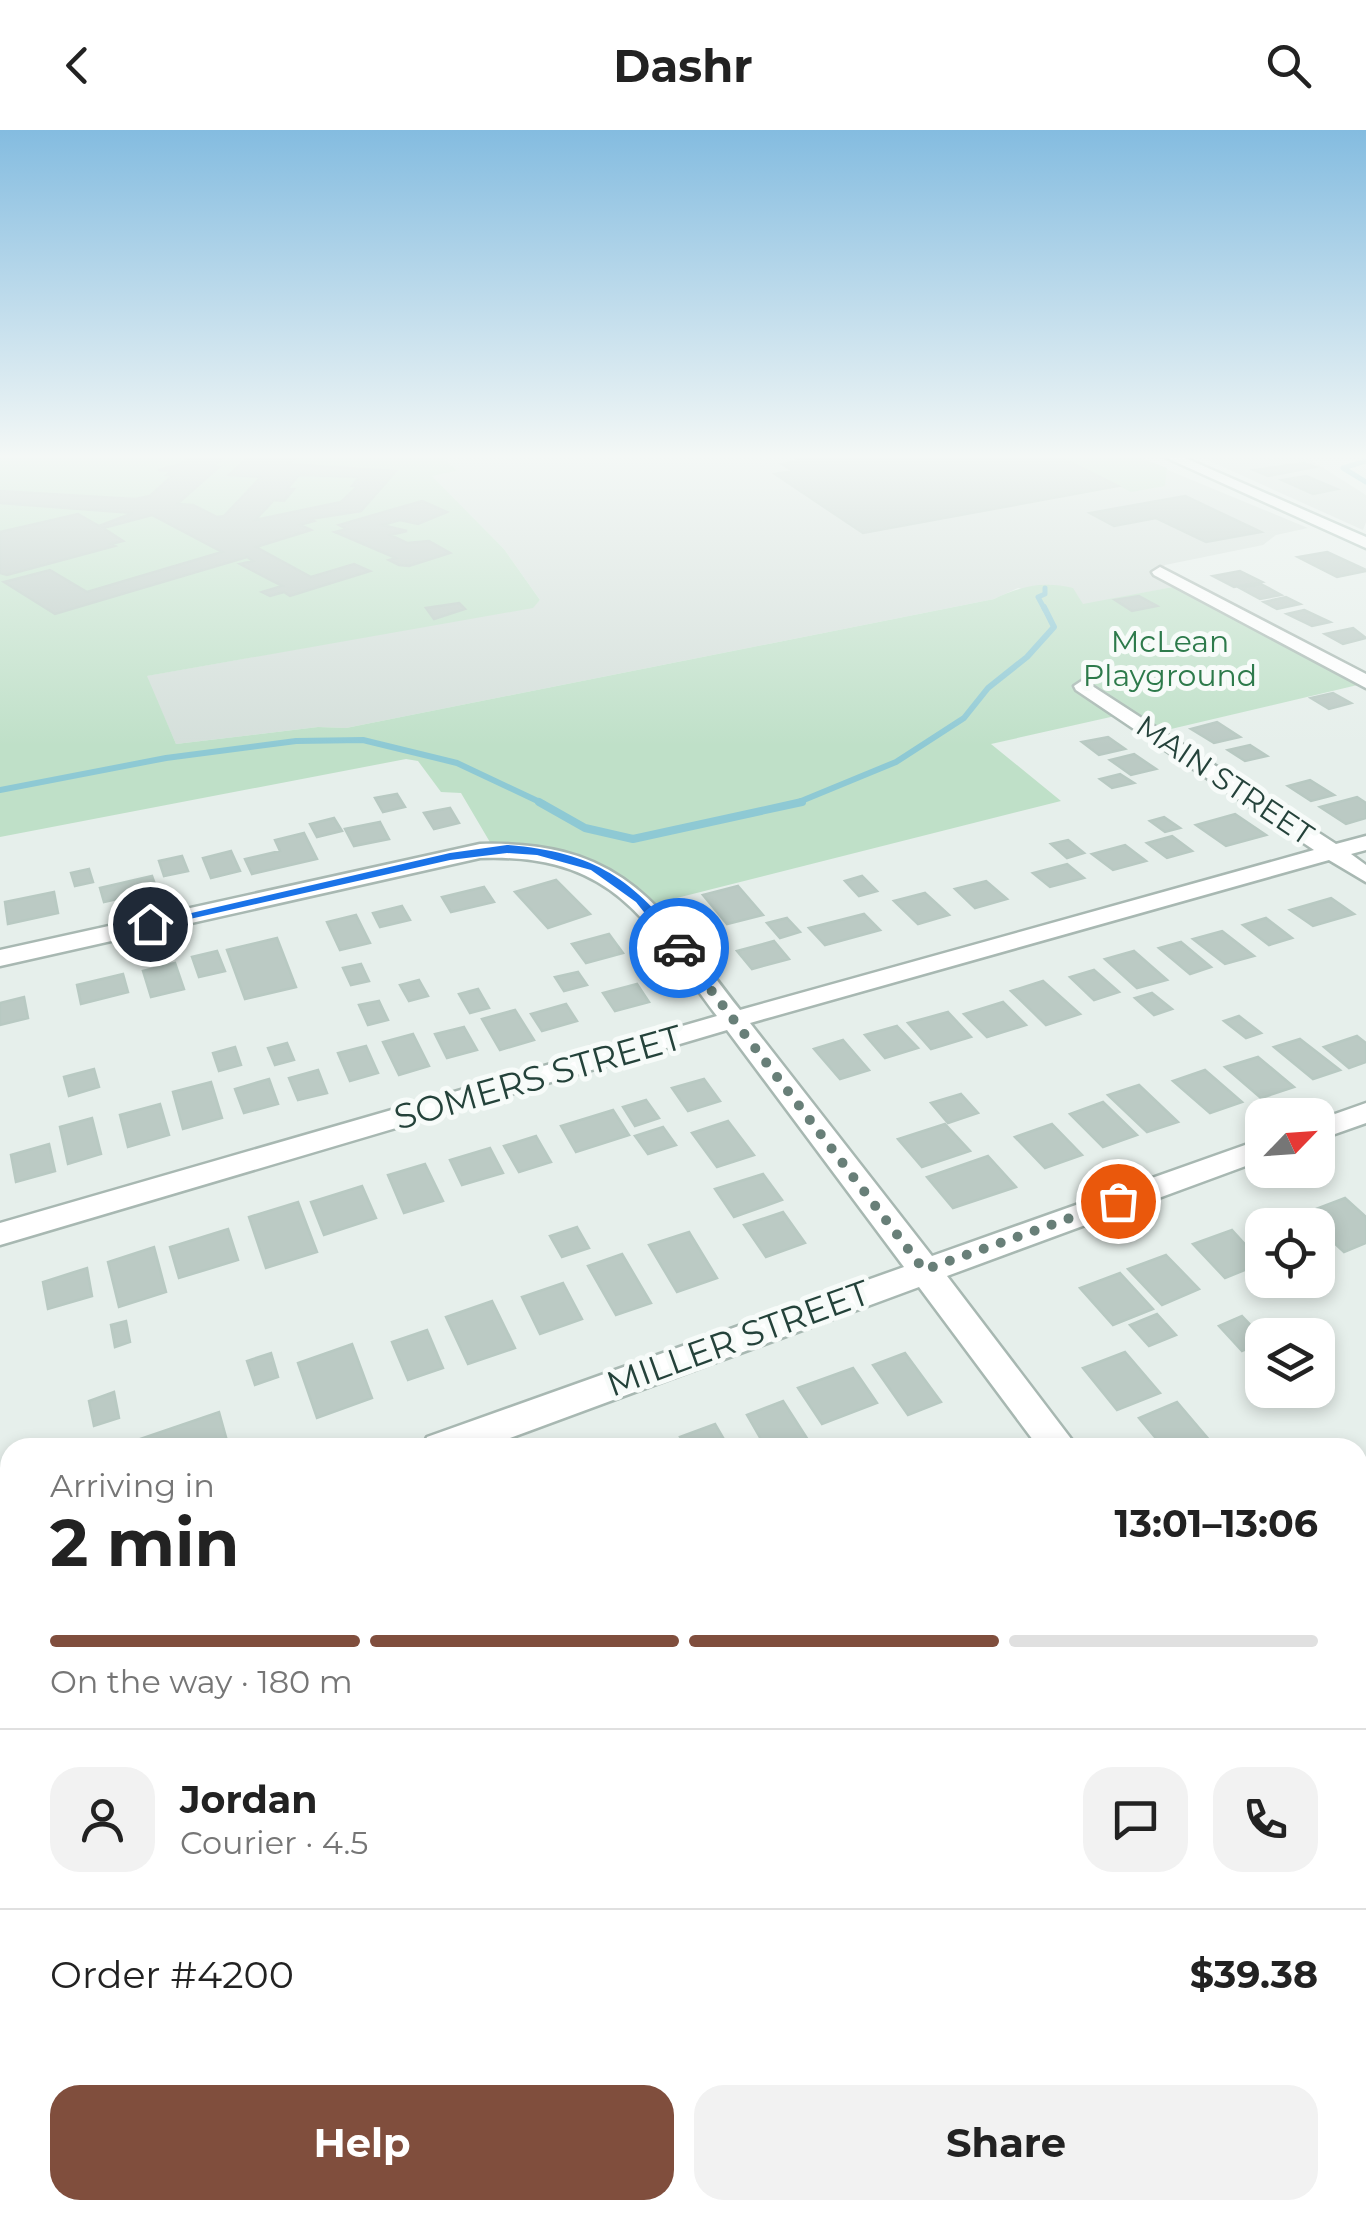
<!DOCTYPE html>
<meta charset="utf-8">
<style>
:root{--surface:#fff;--page:#f2f2f2;--text:#222;--muted:#767676;--line:#e0e0e0;--accent:#804e3d}
body{margin:0;font-family:Montserrat,sans-serif;background:var(--page);color:var(--text);height:100vh;display:flex;flex-direction:column;font-size:38px;white-space:nowrap}
*{box-sizing:border-box;margin:0}
p{font-size:32px;color:var(--muted)}
.icon{flex:none;width:55px;height:55px;fill:none;stroke:currentColor;stroke-width:2;stroke-linecap:round;stroke-linejoin:round}
.map{position:relative;flex:1;overflow:hidden}
.side{position:absolute;left:0px;top:1308px;width:1368px;height:782px;display:flex;flex-direction:column;background:var(--surface);border-radius:30px 30px 0 0;box-shadow:0 5px 15px #0003}
.side>*{flex:none}
.needle{width:65px;rotate:65deg}
.controls{position:absolute;left:1245px;top:968px;display:grid;gap:20px}
.controls a{display:grid;place-items:center;width:90px;height:90px;border-radius:20px;background:var(--surface);box-shadow:0 5px 15px #0003;font-size:50px}
.pin{position:absolute;display:grid;place-items:center;width:85px;height:85px;color:#fff;margin:-42px;border:5px solid #fff;border-radius:50%;box-shadow:0 2px 10px #0007}
.courier{position:absolute;display:grid;place-items:center;width:100px;height:100px;margin:-50px;border:8px solid #1a73e8;border-radius:50%;background:#fff;color:#222;box-shadow:0 2px 12px #0007}
.summary em{font-style:normal;font-weight:700}
.summary div{display:flex;flex-direction:column-reverse}
.summary{display:flex;align-items:center;justify-content:space-between;height:170px;padding:0 50px}
h1{font-size:65px;font-weight:700;line-height:75px}
.bar{display:grid;grid-template-columns:repeat(4,1fr);gap:15px 10px;align-content:center;height:120px;padding:0 50px}
.bar i{height:12px;border-radius:8px;background:var(--line)}
.bar .selected{background:var(--accent)}
.bar p{grid-column:span 4}
.line{display:flex;align-items:center;gap:25px;padding:0 50px;border-top:2px solid var(--line)}
.line div{flex:1}
.round{display:grid;place-items:center;flex:none;width:105px;height:105px;border-radius:30px;background:var(--page)}
.cta{display:flex;gap:20px;margin-top:auto;padding:20px 50px}
.cta a{flex:1;height:115px;border-radius:30px;background:var(--accent);color:#fff;font-size:40px;font-weight:700;line-height:115px;text-align:center}
.cta a+a{background:var(--page);color:var(--text)}
header{display:flex;justify-content:space-between;align-items:center;height:130px;padding:0 50px;background:var(--surface);font-size:45px;font-weight:700}
.map>svg:first-child{display:block}
.built{fill:#d4dfda}
.green{fill:#bfe0c8}
.lines{fill:none;stroke-linecap:round;stroke-linejoin:round}
.stream-far2{stroke:#8ec9d4;stroke-width:5}
.stream-far1{stroke:#8ec9d4;stroke-width:6}
.stream{stroke:#8ec9d4;stroke-width:8}
.building{fill:#bbcac4;stroke:#b8c9c2;stroke-width:2.5;fill-rule:evenodd}
.minor-casing{stroke:#a8b8b2;stroke-width:5}
.secondary-casing{stroke:#a4bbb3;stroke-width:5}
.minor{fill:#fff;fill-rule:evenodd}
.secondary{fill:#fff;fill-rule:evenodd}
.route{fill:#1a73e8}
.done{stroke:#687f78;stroke-width:10;stroke-dasharray:0 18}
.labels{text-anchor:middle;dominant-baseline:central;stroke-width:10;stroke-linejoin:round;paint-order:stroke}
.far-park-label{font-size:30px;fill:#2d7a4b;stroke:#f7fbf9}
.far-street-label{font-size:30px;fill:#24423a;stroke:#f7fbf9}
.street-label{font-size:35px;fill:#24423a;stroke:#f7fbf9}
</style>
<header><svg class="icon" aria-label="back" viewBox="0 0 24 24"><path d="M15 5l-7 7 7 7"/></svg>Dashr<svg class="icon" aria-label="search" viewBox="0 0 24 24"><circle cx="10" cy="10" r="6"/><path d="M15 15l6 6"/></svg></header>
<div class="map">
<svg width="1366" height="2088" viewBox="0 0 1366 2088">
<rect width="100%" height="100%" fill="#e6efeb"/>
<path class="built" d="M440,324H1129L1308,398L1276,405L1263,415L1165,435L1159,441L1183,455L1083,475L1018,458L994,469L346,598L318,597L176,614L146,546L533,477L540,470L504,419L431,345L456,341Z
M1194,324H1323L1306,327L1366,365V392L1363,400Z"/>
<path class="green" d="M23,324H440L457,341L432,346L504,419L540,470L533,478L147,546L176,614L318,597L346,598L994,469C1021,456 1043,451 1073,458L1083,474L1183,455L1366,553L1154,603L1124,584L991,614L1061,671L649,775L596,736L494,719L461,663L441,662L418,631L406,629L0,707V325Z
M1054,324H1131L1167,338L1165,356L1131,362Z"/>
<g class="lines">
<path class="stream-far2" d="M1366,331L1343,338L1366,352
M1045,480L1038,467L1045,464V458"/>
<path class="stream-far1" d="M0,660L166,628L296,611L363,610L457,633L544,674
M794,674L896,632L964,588L988,558L1027,527L1054,497L1044,477"/>
<path class="stream" d="M539,672L585,698L633,709L802,672"/>
</g>
<path class="building" d="M194,324H228L213,336L219,337L177,374L193,375L217,387L224,386L261,347L229,345L250,325L294,329L288,334L396,341L361,381L310,389L314,391L300,395L311,400L256,417L311,447L354,434L370,441L290,466L284,462L270,466L262,462L282,456L240,434L253,431L247,427L55,484L4,452L50,440L87,462L222,422L152,385L103,398L123,411L111,414L115,416L7,445L0,443V402L78,384L99,396L133,383L0,373V361L135,369L150,366L173,345H167L172,341L158,340L181,334ZM299,345L359,347L352,356H358L341,372L255,390L274,370L284,371L294,359H287Z
M804,324H1054L1118,356L863,403L775,344L793,341L782,334L801,331L792,326Z
M1304,333L1315,337L1268,346L1254,340Z
M1306,346L1337,359L1313,364L1282,350Z
M1185,366L1261,402L1206,412L1156,388L1114,396L1090,383Z
M422,371L447,382L418,394L400,390L382,395L407,401L390,405L407,413L429,411L450,423L409,436L399,435L389,430L396,428L335,402L347,399L339,395Z
M1327,422L1366,440V441L1337,447L1298,427Z
M1240,441L1262,452L1234,457L1213,446Z
M1261,454L1281,465L1260,469L1240,458Z
M1139,466L1157,476L1132,481L1115,470Z
M1286,467L1300,474L1277,479L1264,472Z
M459,473L465,479L434,489L426,478Z
M1304,480L1330,492L1312,496L1287,484Z
M1353,498L1366,508L1343,514L1325,504Z
M1333,563L1351,573L1329,579L1311,568Z
M1217,592L1240,607L1214,613L1191,599Z
M1108,607L1125,619L1099,625L1082,612Z
M1250,615L1267,626L1245,631L1228,620Z
M1134,624L1156,639L1131,645L1110,630Z
M1120,644L1134,653L1112,658L1100,649Z
M1310,650L1334,665L1311,671L1288,656Z
M397,664L405,677L383,682L375,668Z
M1357,667L1366,673V688L1346,694L1320,677Z
M450,678L459,693L434,699L424,683Z
M1235,684L1266,705L1226,716L1196,695Z
M1164,687L1180,698L1165,702L1150,691Z
M334,688L342,701L317,707L310,694Z
M380,692L389,709L354,716L345,699Z
M304,703L317,729L252,744L245,729L280,721L275,710Z
M1172,706L1192,721L1167,728L1147,713Z
M1068,710L1084,723L1067,728L1051,714Z
M1125,715L1146,731L1113,740L1092,724Z
M231,721L240,741L211,748L203,728Z
M182,726L188,741L164,746L159,731Z
M1067,734L1084,748L1050,757L1033,743Z
M89,739L93,752L75,756L71,743Z
M152,746L157,760L104,772L100,758Z
M862,746L877,761L859,766L845,751Z
M556,750L590,784L548,798L515,762Z
M986,751L1007,769L975,778L955,759Z
M738,756L763,785L727,794L703,765Z
M484,757L494,772L451,782L442,767Z
M54,762L58,783L8,794L5,772Z
M925,763L949,785L918,794L894,771Z
M1331,768L1354,784L1313,796L1290,780Z
M402,776L410,790L380,797L373,783Z
M864,784L880,800L825,815L809,798Z
M356,785L370,813L340,820L327,792Z
M787,788L800,802L780,808L767,793Z
M1266,788L1292,808L1269,815L1243,795Z
M1222,801L1254,826L1225,834L1193,809Z
M609,804L623,823L586,833L572,814Z
M277,808L296,857L245,869L227,820Z
M774,811L789,829L752,839L737,821Z
M1181,812L1211,837L1190,844L1159,818Z
M217,821L225,841L199,847L192,827Z
M1134,821L1167,850L1137,858L1105,829Z
M175,833L184,859L151,867L143,841Z
M361,834L369,851L351,855L343,838Z
M1094,840L1119,862L1094,870L1070,847Z
M578,842L587,855L564,861L555,847Z
M123,844L128,862L81,874L77,855Z
M419,850L428,866L409,871L400,855Z
M1043,851L1080,884L1046,895L1011,861Z
M637,854L649,872L615,881L603,863Z
M478,859L489,878L470,883L459,864Z
M1152,863L1172,879L1154,885L1135,868Z
M24,867L28,888L0,895V873Z
M379,871L388,890L368,895L359,875Z
M1003,872L1026,895L987,907L964,884Z
M566,874L577,891L542,901L531,884Z
M515,880L534,910L500,920L482,889Z
M948,882L971,907L931,919L908,893Z
M1239,886L1261,903L1246,908L1224,891Z
M897,896L918,918L885,928L865,905Z
M464,897L477,920L447,928L435,904Z
M413,904L429,936L399,945L383,912Z
M1357,906L1366,913V932L1349,938L1324,917Z
M1300,909L1340,940L1313,949L1274,917Z
M843,910L869,940L840,949L814,919Z
M287,913L294,930L275,935L268,918Z
M366,916L378,943L350,951L338,923Z
M235,917L241,935L219,941L213,923Z
M1258,927L1294,957L1261,968L1225,937Z
M94,939L99,957L69,966L64,947Z
M318,940L327,963L298,970L289,948Z
M1205,940L1242,972L1210,983L1173,951Z
M269,949L278,974L244,983L235,959Z
M704,949L720,971L688,981L672,958Z
M211,952L222,988L183,999L173,962Z
M1139,955L1178,992L1147,1002L1108,965Z
M961,964L978,983L948,993L931,973Z
M646,970L659,988L635,996L623,977Z
M1103,972L1137,1005L1103,1017L1070,984Z
M160,974L169,1005L128,1017L120,985Z
M613,980L629,1005L576,1022L561,996Z
M92,988L101,1024L68,1034L60,997Z
M728,991L754,1025L717,1037L692,1003Z
M945,994L970,1021L922,1037L898,1009Z
M1052,994L1082,1025L1045,1038L1015,1007Z
M663,997L676,1015L648,1024L635,1006Z
M536,1006L551,1032L519,1042L504,1016Z
M49,1014L55,1041L16,1052L11,1025Z
M490,1018L503,1043L462,1055L450,1030Z
M988,1026L1016,1057L953,1078L927,1047Z
M425,1034L443,1071L404,1083L388,1045Z
M763,1044L782,1070L734,1087L715,1059Z
M362,1056L376,1088L324,1105L311,1072Z
M1345,1068L1366,1087V1113L1344,1122L1303,1084Z
M298,1072L317,1122L266,1138L249,1087Z
M783,1082L805,1113L766,1127L744,1095Z
M577,1097L589,1118L562,1127L550,1106Z
M228,1099L238,1130L179,1148L170,1117Z
M1232,1100L1262,1133L1225,1148L1193,1114Z
M689,1102L717,1148L677,1162L649,1115Z
M154,1117L166,1162L119,1177L108,1132Z
M622,1124L651,1173L616,1185L588,1136Z
M1166,1125L1199,1159L1162,1175L1128,1139Z
M87,1138L92,1166L48,1179L43,1152Z
M1120,1143L1153,1179L1113,1195L1080,1158Z
M563,1153L582,1189L540,1204L522,1167Z
M492,1171L515,1218L468,1234L446,1187Z
M1157,1184L1176,1205L1149,1216L1130,1195Z
M1242,1186L1262,1207V1212L1242,1221L1219,1196Z
M126,1191L130,1212L115,1217L111,1195Z
M427,1200L443,1238L408,1250L392,1212Z
M352,1214L372,1268L317,1288L298,1233Z
M1125,1222L1160,1263L1117,1280L1083,1238Z
M271,1223L278,1247L255,1255L247,1231Z
M905,1223L941,1272L908,1285L873,1235Z
M853,1238L877,1273L822,1294L798,1258Z
M114,1262L119,1288L94,1296L89,1271Z
M783,1271L812,1316L766,1318L747,1285Z
M1177,1272L1216,1318H1164L1139,1288Z
M219,1282L229,1318H135L134,1311Z
M715,1294L729,1318H686L680,1307Z
M10,1335V1398L0,1402V1338Z
M10,1580V1643L0,1647V1584Z
M1366,1994V2031L1358,2018V1999Z
M768,2080H863L867,2088H771Z
M920,2080H978L965,2088H924Z
M1178,2080H1231L1219,2088H1183Z"/>
<g class="lines">
<defs>
<path id="minor" d="M1160,437L1366,544V558L1154,445L1152,442Z
M1083,550L1336,714L1366,706V720L1351,724L1366,735V752L1329,730L750,893L932,1126L1262,1009V1030L947,1146L1078,1318H1039L919,1157L483,1318H422L427,1307L904,1137L727,900L0,1115V1093L717,886C645,790 614,723 480,728L0,836V820L480,714C625,710 660,777 740,880L1314,720L1076,560L1074,556Z
M1366,973V993L1318,1010V990Z
M10,1457V1494L0,1497V1461Z
M1366,1531V1572L1358,1575V1535Z
M1358,1682L1366,1685V1738L1358,1734Z
M315,2080H381L377,2088H311Z"/>
<path id="secondary" d="M1158,324H1176L1366,407V418Z"/>
</defs>
<use href="#minor" class="minor-casing"/>
<use href="#secondary" class="secondary-casing"/>
<use href="#minor" class="minor"/>
<use href="#secondary" class="secondary"/>
</g>
<linearGradient id="sky" x2="0" y2="1"><stop stop-color="#84bce0"/><stop offset="0.53" stop-color="#f4f8f6"/><stop offset="1" stop-color="#f4f8f6" stop-opacity="0"/></linearGradient>
<rect width="1366" height="616" fill="url(#sky)"/>
<path class="route" d="M507,715C595,722 634,749 686,818L674,820L636,772L591,740L537,725L507,723L450,730L150,798L144,794L450,723Z"/>
<g class="lines">
<path class="done" d="M679,818L924,1140L1118,1071"/>
</g>
<g class="labels">
<g class="far-park-label">
<text x="1170" y="511">McLean<tspan x="1170" dy="34">Playground</tspan></text>
</g>
<g class="far-street-label">
<text transform="translate(1225 650) rotate(34)">MAIN STREET</text>
</g>
<g class="street-label">
<text transform="translate(538 947) rotate(-16)">SOMERS STREET</text>
<text transform="translate(738 1208) rotate(-20)">MILLER STREET</text>
</g>
</g>
</svg>
<div class="controls">
<a><svg class="needle" viewBox="-14 -14 28 28"><path d="M0-13l5 13h-10z" fill="#e53935"/><path d="M0 13l5-13h-10z" fill="#767676"/></svg></a>
<a><svg class="icon" aria-label="locate" viewBox="0 0 24 24"><circle cx="12" cy="12" r="6"/><path d="M12 2v4M12 18v4M2 12h4M18 12h4"/></svg></a>
<a><svg class="icon" aria-label="layers" viewBox="0 0 24 24"><path d="M12 4l9 5-9 5-9-5zM3 14l9 5 9-5"/></svg></a>
</div>
<div class="pin" style="left:1118px;top:1071px;background:#ea580c"><svg class="icon" aria-label="bag" viewBox="0 0 24 24"><path d="M5 8h14l-1 12H6zM9 8a3 3 0 0 1 6 0"/></svg></div>
<div class="pin" style="left:150px;top:794px;background:#1f2937"><svg class="icon" aria-label="home" viewBox="0 0 24 24"><path d="M3 11l9-7 9 7M6 9v11h12V9"/></svg></div>
<div class="courier" style="left:679px;top:818px"><svg class="icon" aria-label="car" viewBox="0 0 24 24"><path d="M5 17H2v-5l4-1 3-4h7l3 4 3 1v5h-3M9 17h6M6 11h13"/><circle cx="7" cy="17" r="2"/><circle cx="17" cy="17" r="2"/></svg></div>
<section class="side">
<div class="summary"><div><h1>2 min</h1><p>Arriving in</p></div><em>13:01–13:06</em></div>
<div class="bar"><i class="selected"></i><i class="selected"></i><i class="selected"></i><i></i><p>On the way · 180 m</p></div>
<div class="line" style="height:180px"><a class="round"><svg class="icon" aria-label="person" viewBox="0 0 24 24"><circle cx="12" cy="8" r="4"/><path d="M4 21q1-7 8-7t8 7"/></svg></a><div><b>Jordan</b><p>Courier · 4.5</p></div><a class="round"><svg class="icon" aria-label="chat" viewBox="0 0 24 24"><path d="M4 5h16v11H9l-5 4z"/></svg></a><a class="round"><svg class="icon" aria-label="phone" viewBox="0 0 24 24"><path d="M5 4h4l2 5-3 2q2 4 5 5l2-3 5 2v4C11 20 4 13 5 4z"/></svg></a></div>
<div class="line" style="height:130px"><div>Order #4200</div><b>$39.38</b></div>
<div class="cta"><a>Help</a><a>Share</a></div>
</section>
</div>
